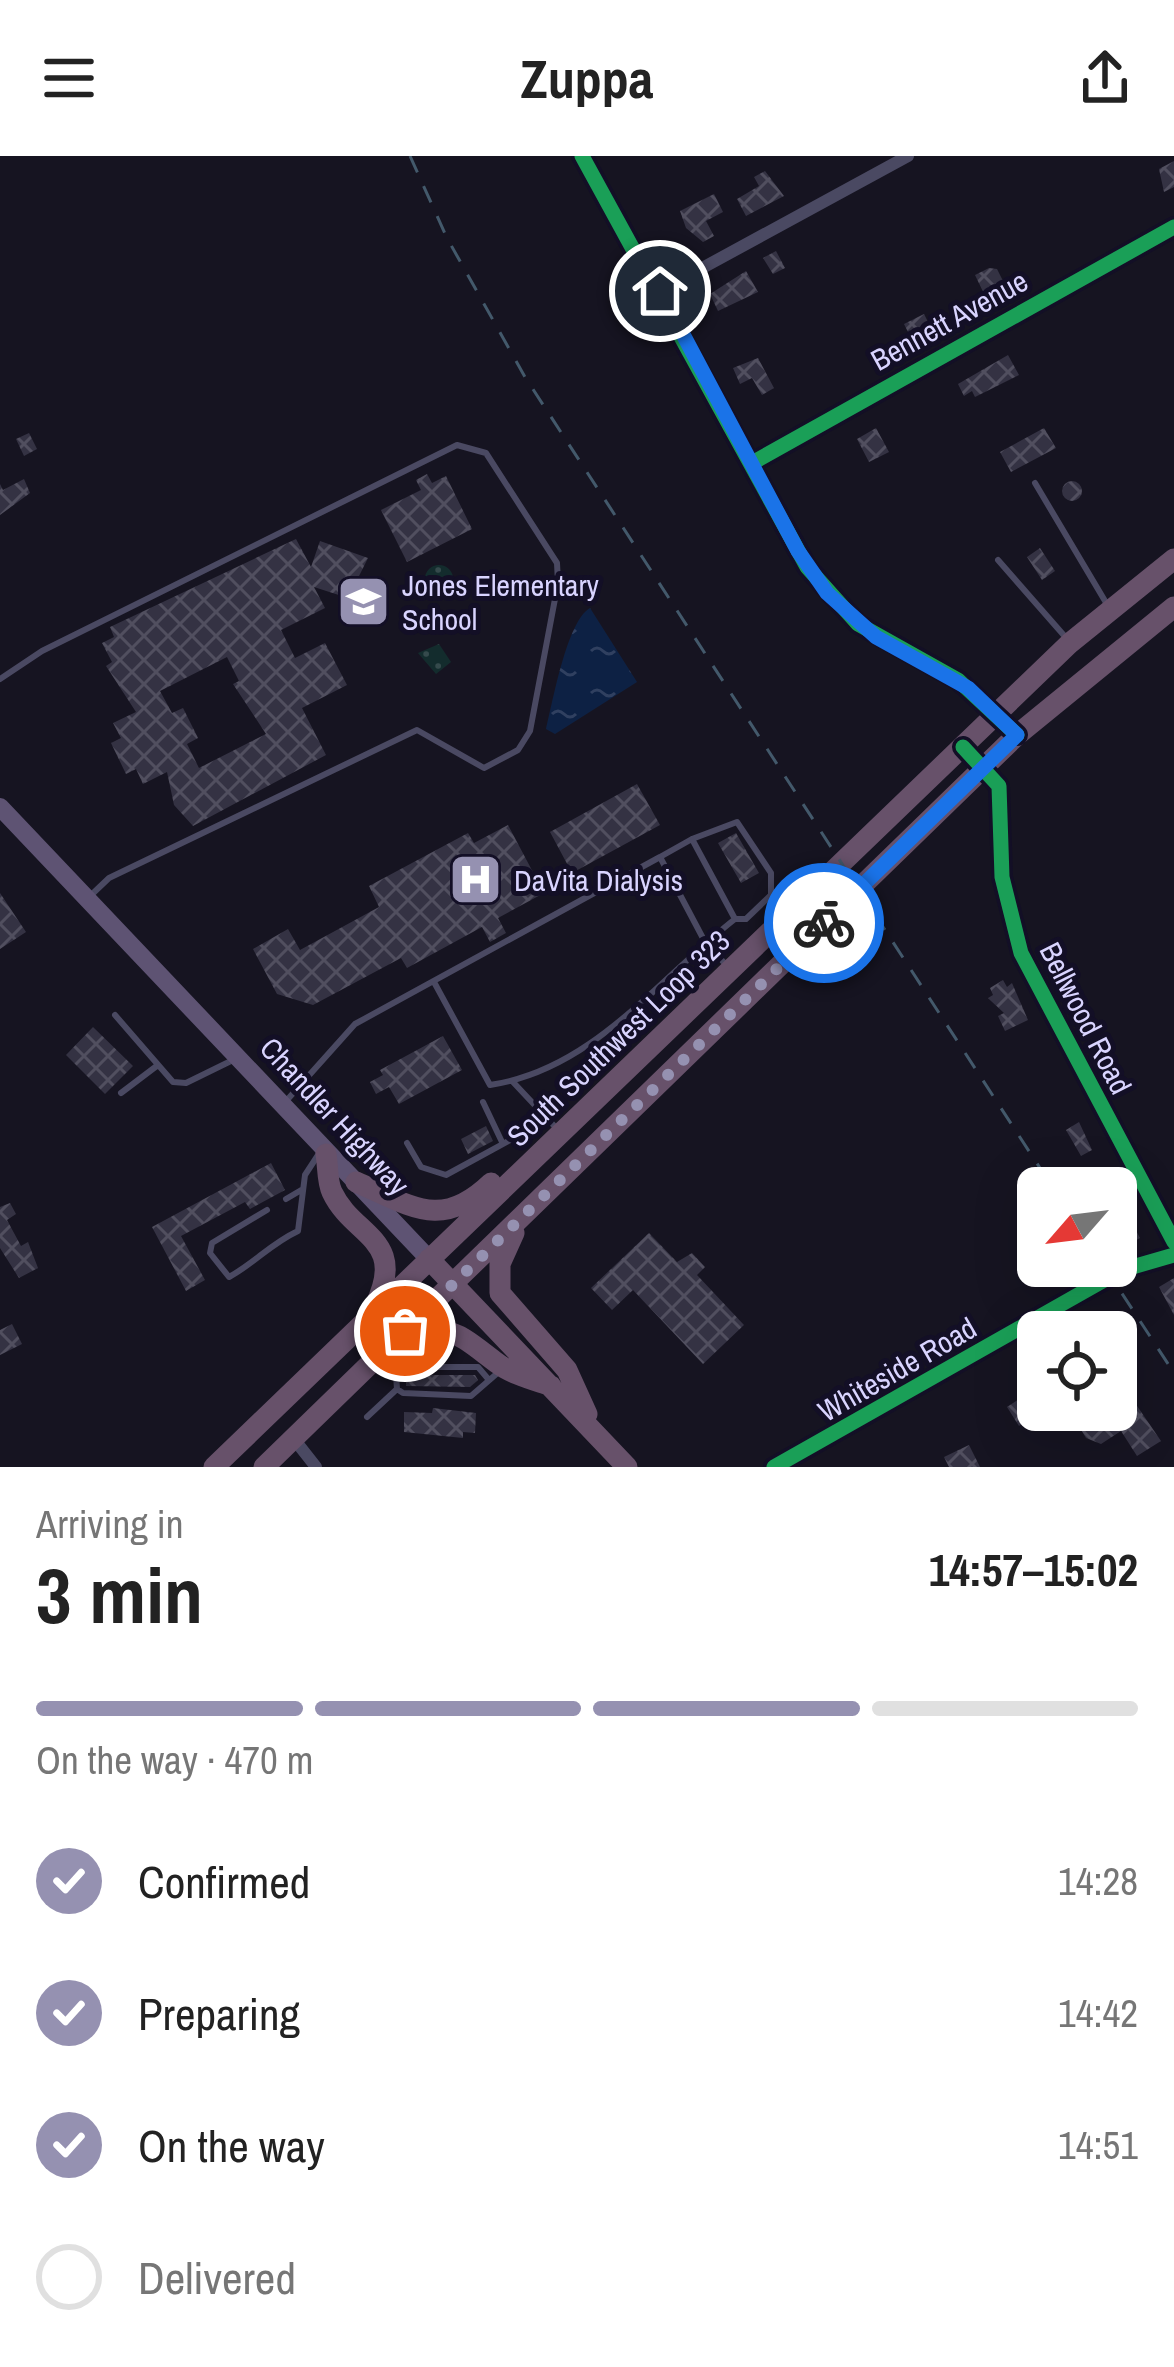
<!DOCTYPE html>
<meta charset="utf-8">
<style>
:root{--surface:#fff;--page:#f2f2f2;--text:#222;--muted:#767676;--line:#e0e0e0;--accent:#9591b1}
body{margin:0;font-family:"Archivo Narrow",sans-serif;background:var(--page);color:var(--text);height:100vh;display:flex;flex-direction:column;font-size:45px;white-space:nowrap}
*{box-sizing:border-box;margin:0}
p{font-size:39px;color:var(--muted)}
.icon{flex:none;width:66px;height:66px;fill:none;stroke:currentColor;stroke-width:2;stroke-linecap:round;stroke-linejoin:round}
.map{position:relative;height:1311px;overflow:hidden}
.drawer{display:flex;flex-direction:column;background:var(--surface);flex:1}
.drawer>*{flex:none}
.needle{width:78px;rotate:242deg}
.tools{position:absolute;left:1017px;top:1011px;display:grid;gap:24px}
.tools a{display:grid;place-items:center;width:120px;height:120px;border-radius:18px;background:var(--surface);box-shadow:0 12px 48px #0002;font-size:60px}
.pin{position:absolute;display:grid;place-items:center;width:102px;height:102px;color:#fff;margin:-51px;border:6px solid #fff;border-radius:50%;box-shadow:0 3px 12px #0007}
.courier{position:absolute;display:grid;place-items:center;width:120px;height:120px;margin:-60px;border:9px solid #1a73e8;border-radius:50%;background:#fff;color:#222;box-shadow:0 3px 15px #0007}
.overview em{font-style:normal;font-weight:700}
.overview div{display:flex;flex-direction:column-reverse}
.overview{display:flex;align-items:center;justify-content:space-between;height:204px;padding:0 36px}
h1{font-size:78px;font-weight:700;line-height:90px}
.bar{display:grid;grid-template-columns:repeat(4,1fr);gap:18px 12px;align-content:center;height:144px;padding:0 36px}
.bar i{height:15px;border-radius:9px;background:var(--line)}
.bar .current{background:var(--accent)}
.bar p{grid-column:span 4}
ol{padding:0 36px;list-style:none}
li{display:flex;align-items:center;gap:36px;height:132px}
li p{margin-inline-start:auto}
li .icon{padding:12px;border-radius:50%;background:var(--accent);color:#fff;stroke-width:4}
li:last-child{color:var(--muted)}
li i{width:66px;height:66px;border:6px solid var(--line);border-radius:50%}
header{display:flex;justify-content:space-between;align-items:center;height:156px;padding:0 36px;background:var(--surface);font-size:54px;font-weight:700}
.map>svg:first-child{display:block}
.park{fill:url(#park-dots)}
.water{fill:url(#water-ripples)}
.building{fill:url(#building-cross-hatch);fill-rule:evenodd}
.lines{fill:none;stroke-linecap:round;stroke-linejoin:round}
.lane{stroke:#4a4962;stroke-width:6}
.street{stroke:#4a4962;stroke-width:12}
.secondary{stroke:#575674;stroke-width:16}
.primary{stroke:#5e5373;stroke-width:18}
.highway{stroke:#67516a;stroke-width:21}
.rail{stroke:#43596b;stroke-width:3;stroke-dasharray:18 15;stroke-linecap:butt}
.cycleway-casing{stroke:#130f26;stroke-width:22}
.cycleway{stroke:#1a9f57;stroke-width:15}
.done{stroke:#9591b1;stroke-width:12;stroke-dasharray:0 21.6}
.route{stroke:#1a73e8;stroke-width:15}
.labels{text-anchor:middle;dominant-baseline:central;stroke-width:10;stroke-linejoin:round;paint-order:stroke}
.street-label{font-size:30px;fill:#d9d4ff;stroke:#130f26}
.poi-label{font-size:30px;fill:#d9d4ff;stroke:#130f26;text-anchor:start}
</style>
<header><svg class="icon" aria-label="menu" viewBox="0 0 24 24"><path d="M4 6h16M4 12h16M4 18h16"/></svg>Zuppa<svg class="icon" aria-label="share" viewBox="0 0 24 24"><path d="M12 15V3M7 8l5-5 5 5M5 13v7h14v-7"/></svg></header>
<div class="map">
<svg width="1174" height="1311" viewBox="0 0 1174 1311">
<defs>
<pattern id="park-dots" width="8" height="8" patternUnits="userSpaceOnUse" patternTransform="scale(3)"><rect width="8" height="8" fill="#132c2d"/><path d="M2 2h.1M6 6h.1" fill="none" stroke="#354a4c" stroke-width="1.8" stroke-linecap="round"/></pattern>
<pattern id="water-ripples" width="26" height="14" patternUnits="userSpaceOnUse" patternTransform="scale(3)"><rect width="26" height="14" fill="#0d2144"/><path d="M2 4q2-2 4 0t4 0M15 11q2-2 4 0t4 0" fill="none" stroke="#304060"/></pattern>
<pattern id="building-cross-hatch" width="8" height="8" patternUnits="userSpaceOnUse" patternTransform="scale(3)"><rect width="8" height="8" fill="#343243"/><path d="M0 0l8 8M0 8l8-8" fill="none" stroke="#514f5f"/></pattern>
</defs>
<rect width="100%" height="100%" fill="#161421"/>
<path class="park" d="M425 423a14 14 0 1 1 28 0a14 14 0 1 1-28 0Z
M439,488L451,506L436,518L418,497Z"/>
<path class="water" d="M590,452L637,526L555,578L546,573C553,545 567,465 590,452Z"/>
<path class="building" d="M1174,5V31L1164,36L1159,13Z
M765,15L784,40L746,60L737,43L759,30L754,21Z
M714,38L723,56L706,65L714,80L703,86L686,72L680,55Z
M776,95L785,112L773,118L763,102Z
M989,112L997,113L1005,129L987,144L975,119Z
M746,115L758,136L718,155L710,138Z
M924,158L932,174L911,182L904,168Z
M1008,199L1019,219L975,241L972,235L964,240L958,228Z
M758,202L774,232L762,239L752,222L740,228L733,212Z
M876,272L889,296L869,306L857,283Z
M1044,272L1056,292L1011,316L1000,296Z
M29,277L37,293L24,300L16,283Z
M427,318L432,327L446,320L472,373L407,406L381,354L421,334L416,324Z
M24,323L30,337L0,359V328L3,334Z
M1062 335a10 10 0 1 1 20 0a10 10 0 1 1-20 0Z
M296,383L311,411L320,385L368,402L348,442L314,431L325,452L281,474L295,502L325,487L347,529L302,552L326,599L193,670L174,649L167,616L143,628L136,613L126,618L111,587L121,582L113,567L136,556L106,510L112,506L102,487L114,481L110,471ZM227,501L239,525L233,528L266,578L199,612L187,588L198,582L183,552L172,557L160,535Z
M1040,392L1055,415L1042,424L1027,401Z
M637,628L660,669L572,717L550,676Z
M508,669L544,737L498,762L506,777L490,786L482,771L407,812L401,802L313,849L277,838L253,793L288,773L300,794L379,751L369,730L468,677L474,687Z
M736,677L759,717L741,727L718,687Z
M0,737L26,776L0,793Z
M1003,824L1007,831L1012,827L1028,864L1005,875L998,860L1004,857L988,842L993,839L990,832Z
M93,871L133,910L105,938L66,899Z
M443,880L462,914L399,948L389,931L376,938L370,926L383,919L380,914Z
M1079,966L1092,994L1081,1000L1066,974Z
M486,970L493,985L468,998L461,983Z
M271,1007L285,1034L250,1053L245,1046L181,1080L205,1124L186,1135L152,1071Z
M1116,1037L1140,1082L1127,1089L1116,1067Z
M10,1047L16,1058L7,1064L21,1090L28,1086L38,1112L19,1122L0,1092V1051Z
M649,1077L677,1106L692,1097L705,1111L697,1119L744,1169L703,1208L633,1134L612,1154L591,1132Z
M1174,1122V1159L1159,1131Z
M12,1168L22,1188L0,1199V1174Z
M475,1219L478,1224L470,1231L406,1230L407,1219Z
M1031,1235L1038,1258L1019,1270L1007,1251Z
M1131,1241L1161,1285L1137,1300L1121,1275L1101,1288L1086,1282L1069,1254H1119L1116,1250Z
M433,1252L476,1257L475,1277L463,1276V1282L404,1276V1256L432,1257Z
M969,1289L980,1311H949L944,1301Z"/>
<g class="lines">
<path class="lane" d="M1035,327L1108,450
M998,404L1068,484
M0,523L42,495L457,289L486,297L557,407L558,427L530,575L518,594L484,612L417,574L109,722L88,742
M692,683L737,666L771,717V739L746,763H735
M434,826L490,929C593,914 658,823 735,763L692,683L660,701
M115,859L173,926L186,927L235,903
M513,926L559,975
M121,937L158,909
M287,944L355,868L660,701L705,786L729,812
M483,946L502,986
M407,987L421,1011L446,1019L512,983L540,955
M286,1043L303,1033
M267,1054L212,1087L210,1097L229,1121C255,1107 270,1088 298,1075L305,1019L320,996
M385,1212L396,1219L397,1233L403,1237L471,1240L501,1214
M396,1219L404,1211H478L489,1224
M367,1261L397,1233"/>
<path class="street" d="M660,135L908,0
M752,307L1174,71
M963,591L999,630L1002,721L1021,797L1174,1086
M294,1283L316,1311
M774,1311L1122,1114L1174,1099"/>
<path class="secondary" d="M582,0L807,411L858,468L958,524L1017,579"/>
<path class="primary" d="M0,651L429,1103"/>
<path class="highway" d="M326,998C328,1009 327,1026 332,1036C353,1081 408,1082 375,1150
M356,1026C412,1050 441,1075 491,1027
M514,1077L500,1108V1137L567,1214L587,1258
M429,1103L627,1311
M398,1199C442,1157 458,1178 497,1207C511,1218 534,1224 551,1230
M214,1311L1070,487L1174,403
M264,1311L1017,579L1174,451"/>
<path class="rail" d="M410,0L447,82L525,221L1053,1032
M1104,1110L1174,1217"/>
<defs>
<path id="cycleway" d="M582,0L807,411L858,468L958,524L1017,579
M752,307L1174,71
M963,591L999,630L1002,721L1021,797L1174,1086
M774,1311L1122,1114L1174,1099"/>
</defs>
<use href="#cycleway" class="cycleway-casing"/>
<use href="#cycleway" class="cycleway"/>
</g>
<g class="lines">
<path class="done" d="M405,1175L824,767"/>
<path class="route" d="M660,135L798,395L827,437L876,481L968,532L1017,579L824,767"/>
</g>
<defs>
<symbol id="school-square" viewBox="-11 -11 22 22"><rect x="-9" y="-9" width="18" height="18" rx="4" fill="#9591b1" stroke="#130f26"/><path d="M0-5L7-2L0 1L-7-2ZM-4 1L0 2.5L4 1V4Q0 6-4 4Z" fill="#fff"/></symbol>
<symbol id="hospital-square" viewBox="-11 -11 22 22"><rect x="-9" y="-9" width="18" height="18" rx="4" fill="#9591b1" stroke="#130f26"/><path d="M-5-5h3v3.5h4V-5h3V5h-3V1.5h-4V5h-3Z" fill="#fff"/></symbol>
</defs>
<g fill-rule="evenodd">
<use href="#school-square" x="334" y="416" width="59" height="59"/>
<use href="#hospital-square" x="446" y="694" width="59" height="59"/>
</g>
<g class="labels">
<g class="street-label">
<text transform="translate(949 164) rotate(-29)">Bennett Avenue</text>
<text transform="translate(1086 862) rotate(63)">Bellwood Road</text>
<text transform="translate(618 882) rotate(-44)">South Southwest Loop 323</text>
<text transform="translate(335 960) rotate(47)">Chandler Highway</text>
<text transform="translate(897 1213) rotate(-30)">Whiteside Road</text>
</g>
<g class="poi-label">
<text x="402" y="429">Jones Elementary<tspan x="402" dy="34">School</tspan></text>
<text x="514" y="724">DaVita Dialysis</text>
</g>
</g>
</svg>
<div class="tools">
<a><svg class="needle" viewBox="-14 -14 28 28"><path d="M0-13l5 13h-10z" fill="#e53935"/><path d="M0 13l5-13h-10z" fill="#767676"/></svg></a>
<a><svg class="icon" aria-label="locate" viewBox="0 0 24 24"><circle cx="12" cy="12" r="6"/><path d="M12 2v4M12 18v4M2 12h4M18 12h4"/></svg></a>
</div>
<div class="pin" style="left:405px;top:1175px;background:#ea580c"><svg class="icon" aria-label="bag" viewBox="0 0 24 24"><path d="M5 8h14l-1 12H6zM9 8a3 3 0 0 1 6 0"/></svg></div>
<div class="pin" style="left:660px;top:135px;background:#1f2937"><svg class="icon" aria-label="home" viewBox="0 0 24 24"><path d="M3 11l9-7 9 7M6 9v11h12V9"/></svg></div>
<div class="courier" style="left:824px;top:767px"><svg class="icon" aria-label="bike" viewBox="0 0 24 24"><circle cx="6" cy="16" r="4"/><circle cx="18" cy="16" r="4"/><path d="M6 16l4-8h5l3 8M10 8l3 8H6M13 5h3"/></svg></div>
</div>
<section class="drawer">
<div class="overview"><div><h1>3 min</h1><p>Arriving in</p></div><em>14:57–15:02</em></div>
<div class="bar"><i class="current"></i><i class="current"></i><i class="current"></i><i></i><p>On the way · 470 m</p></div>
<ol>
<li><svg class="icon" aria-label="check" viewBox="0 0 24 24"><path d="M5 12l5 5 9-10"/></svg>Confirmed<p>14:28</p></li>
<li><svg class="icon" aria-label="check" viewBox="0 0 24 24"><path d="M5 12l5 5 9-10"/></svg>Preparing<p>14:42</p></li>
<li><svg class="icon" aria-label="check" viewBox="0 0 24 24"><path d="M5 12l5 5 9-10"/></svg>On the way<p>14:51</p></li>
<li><i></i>Delivered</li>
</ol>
</section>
